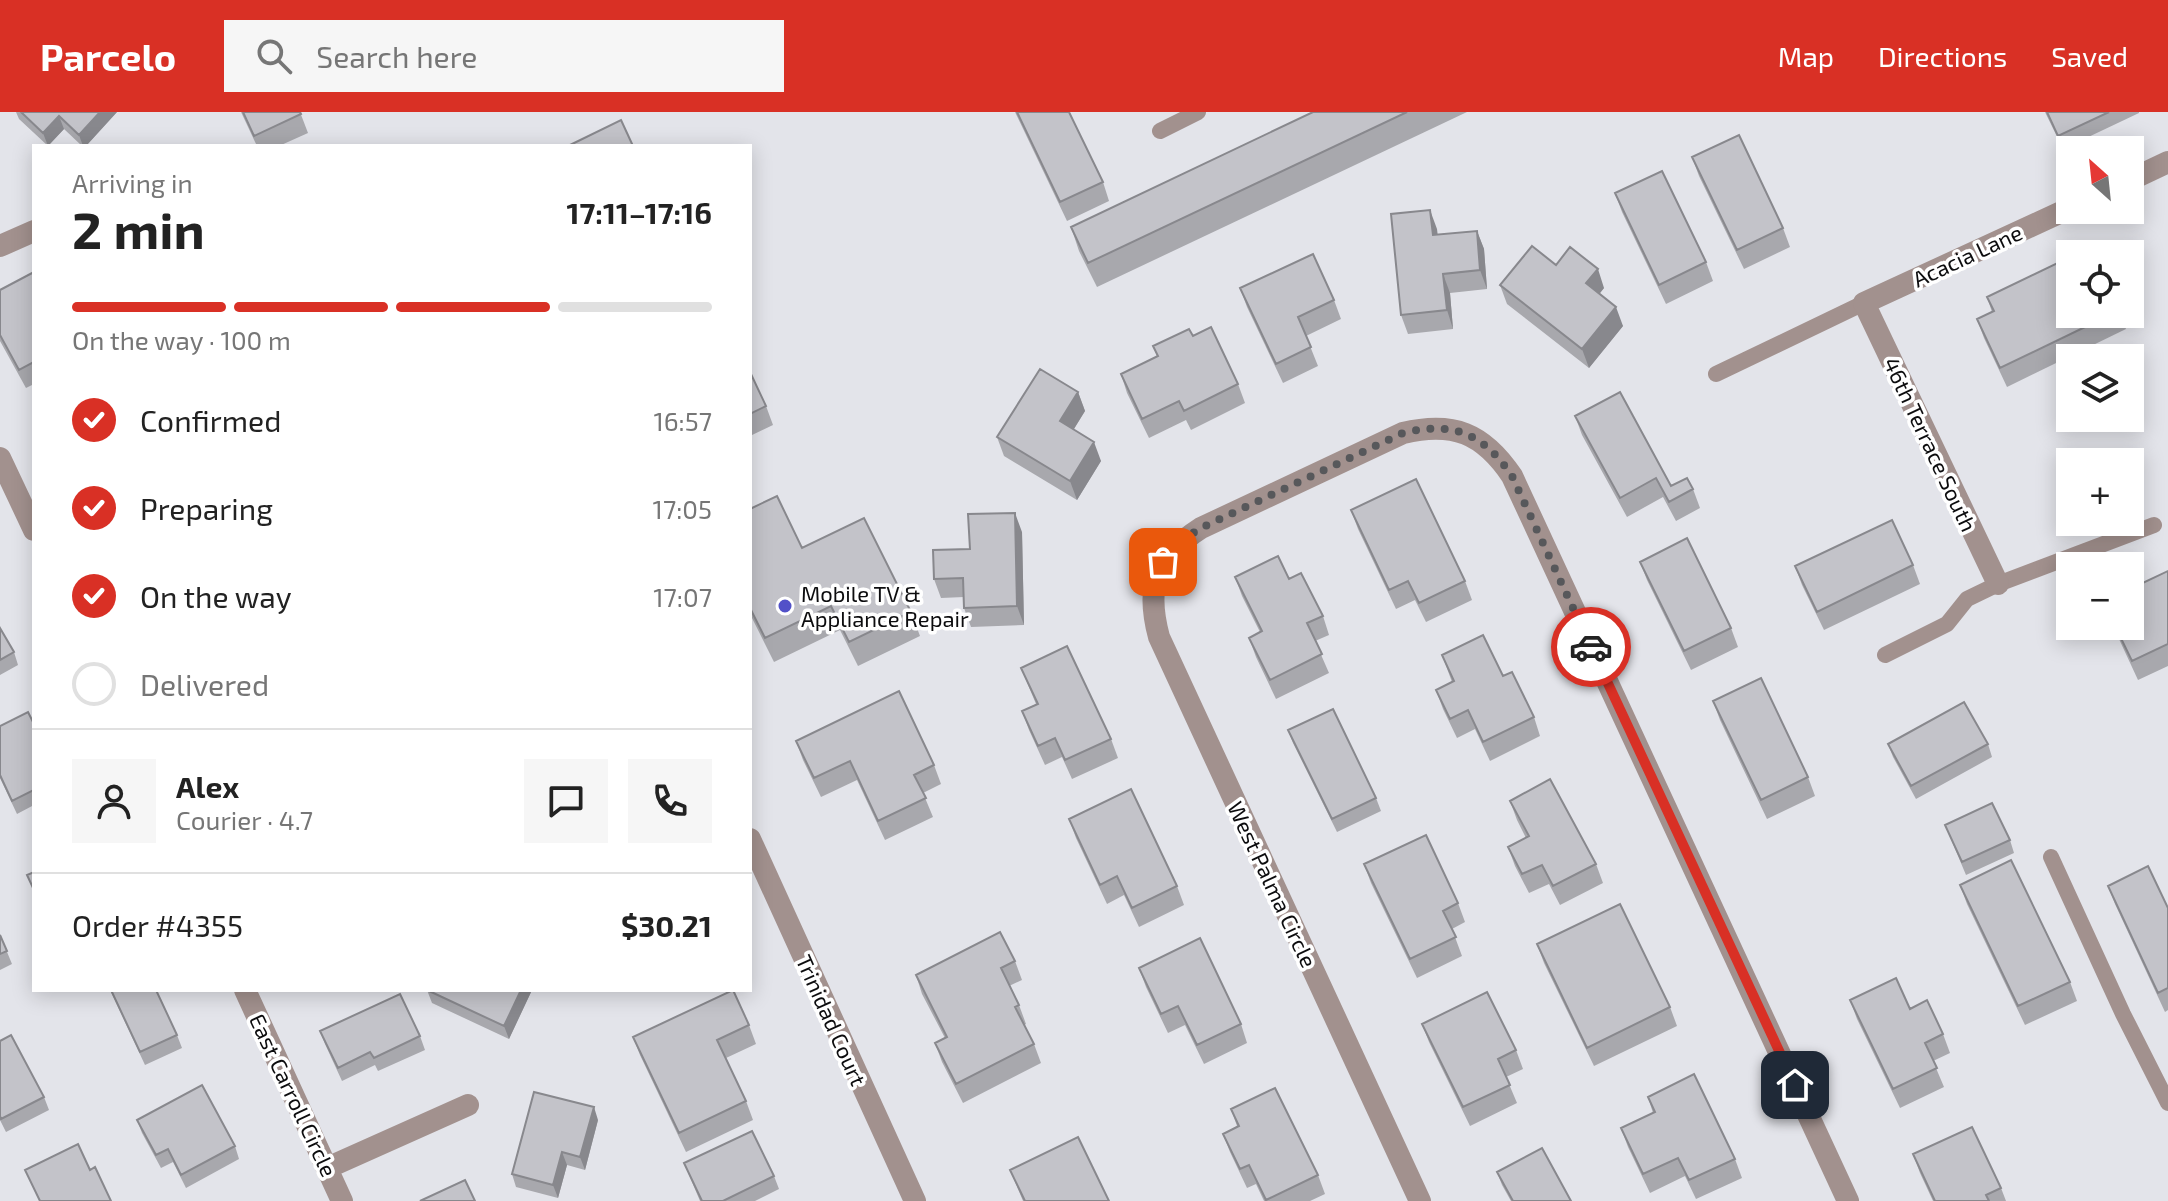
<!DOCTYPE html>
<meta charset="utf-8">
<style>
:root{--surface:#fff;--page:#f6f6f6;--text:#222;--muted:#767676;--line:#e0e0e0;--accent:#d93025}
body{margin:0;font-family:"Exo 2",sans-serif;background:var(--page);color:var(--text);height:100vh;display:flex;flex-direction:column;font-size:30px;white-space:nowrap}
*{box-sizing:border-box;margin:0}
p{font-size:26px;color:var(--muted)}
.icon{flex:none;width:44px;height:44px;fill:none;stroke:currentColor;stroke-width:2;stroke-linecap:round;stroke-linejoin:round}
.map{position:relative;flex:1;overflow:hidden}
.details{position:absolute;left:32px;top:32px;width:720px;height:848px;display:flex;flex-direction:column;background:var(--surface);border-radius:0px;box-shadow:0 4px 20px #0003}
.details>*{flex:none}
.needle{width:52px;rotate:333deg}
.controls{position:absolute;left:2056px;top:24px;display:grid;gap:16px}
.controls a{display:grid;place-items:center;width:88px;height:88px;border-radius:0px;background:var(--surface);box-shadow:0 4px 20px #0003;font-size:40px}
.pin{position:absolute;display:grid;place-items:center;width:68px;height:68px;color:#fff;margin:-34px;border-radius:16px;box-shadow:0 4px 12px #0006}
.courier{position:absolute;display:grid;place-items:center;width:80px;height:80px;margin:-40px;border:6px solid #d93025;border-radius:50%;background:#fff;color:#222;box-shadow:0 2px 10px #0007}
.head em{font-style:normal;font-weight:700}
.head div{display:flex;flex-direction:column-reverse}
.head{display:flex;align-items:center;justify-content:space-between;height:136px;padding:0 40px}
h1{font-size:52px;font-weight:700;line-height:60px}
.bar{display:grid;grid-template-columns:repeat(4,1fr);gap:12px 8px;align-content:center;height:96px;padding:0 40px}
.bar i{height:10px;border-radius:6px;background:var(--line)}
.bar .selected{background:var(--accent)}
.bar p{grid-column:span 4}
.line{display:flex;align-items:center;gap:20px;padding:0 40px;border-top:2px solid var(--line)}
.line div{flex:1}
.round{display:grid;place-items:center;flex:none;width:84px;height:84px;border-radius:0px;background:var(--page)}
ol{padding:0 40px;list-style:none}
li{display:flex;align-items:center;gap:24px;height:88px}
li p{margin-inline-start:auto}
li .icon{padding:8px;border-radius:50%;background:var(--accent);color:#fff;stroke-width:4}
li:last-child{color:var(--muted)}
li i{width:44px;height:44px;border:4px solid var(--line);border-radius:50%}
header{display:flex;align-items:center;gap:48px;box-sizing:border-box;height:112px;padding:0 40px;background:var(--accent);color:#fff}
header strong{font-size:38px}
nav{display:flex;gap:44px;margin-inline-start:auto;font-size:28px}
.search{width:560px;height:72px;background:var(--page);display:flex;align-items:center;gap:20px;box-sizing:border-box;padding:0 28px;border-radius:0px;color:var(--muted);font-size:30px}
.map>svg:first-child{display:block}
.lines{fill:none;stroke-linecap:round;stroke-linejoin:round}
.service{stroke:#a2918e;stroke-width:16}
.minor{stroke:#a2918e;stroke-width:22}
.wall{fill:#a8a8ad}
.shaded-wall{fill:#88888d}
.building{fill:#c3c3c9;stroke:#88888d;stroke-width:2}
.done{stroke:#57585b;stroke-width:8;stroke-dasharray:0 14.4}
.route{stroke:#d93025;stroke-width:10}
.poi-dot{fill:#5251c8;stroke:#fff;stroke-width:3}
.labels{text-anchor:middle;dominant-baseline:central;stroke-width:7;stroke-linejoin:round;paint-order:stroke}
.street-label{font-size:22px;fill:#0c0c0e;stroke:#fff}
.poi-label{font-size:22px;fill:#0c0c0e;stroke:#fff;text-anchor:start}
</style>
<header>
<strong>Parcelo</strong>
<div class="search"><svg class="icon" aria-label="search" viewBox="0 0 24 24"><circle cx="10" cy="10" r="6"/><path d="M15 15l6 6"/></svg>Search here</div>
<nav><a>Map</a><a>Directions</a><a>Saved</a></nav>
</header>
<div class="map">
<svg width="2168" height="1089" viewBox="0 0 2168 1089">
<rect width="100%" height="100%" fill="#e3e4ea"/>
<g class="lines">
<path class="service" d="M1160,19L1198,0
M1716,262L1864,191
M1885,543L1947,512L1967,487L1998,472L2154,413
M2051,745L2123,902L2168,991"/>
<path class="minor" d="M2130,68L2168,50
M0,134L34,119
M0,346L34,418
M1998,472L1864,191L2070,96
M750,727L915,1089
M245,878L342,1089
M327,1056L468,993
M1420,1089L1159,525C1145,473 1156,445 1201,416L1403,321C1453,309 1483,321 1512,364L1848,1089"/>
</g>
<path class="wall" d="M16,0H117L86,34H82L64,17L48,34L19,7Z
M241,0H300L308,21L279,34H257Z
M1015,0H1069L1103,70L1109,89L1067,109Z
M1313,0H1467L1097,175L1079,139L1071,115Z
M2045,0H2139V1L2063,37Z
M1692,45L1783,116L1790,135L1744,157L1699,64Z
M1615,81L1706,150L1713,169L1666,192L1622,100Z
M1437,117V123L1477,119L1484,137L1487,177L1450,181L1453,217L1408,222L1401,203Z
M1556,153L1604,176L1599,182L1623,214L1589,256L1507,192L1500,173Z
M34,160V272L26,276L0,229V178Z
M1240,176L1334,188L1341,207L1306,224L1318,254L1283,271L1247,195Z
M1987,185L2070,202H2120L2126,217L2007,275L1984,226L1977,207L1992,200Z
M1193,224L1238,272L1245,291L1191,318L1186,308L1149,326L1127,281L1121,262L1157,244L1153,234Z
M750,260L766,294L773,313L750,324Z
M1078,280L1085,299L1074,317L1101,349L1077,388L1004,344L997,325Z
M1575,304L1671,374L1693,377L1700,396L1676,409L1663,385L1627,405L1582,323Z
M750,397L802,436L911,500L920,524L858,554L840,518L774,550L750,502Z
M1351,398L1465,469L1472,488L1426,510L1415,488L1396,497L1358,417Z
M1022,420L1024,513L971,515L964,496V485L941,486L934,467L970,437Z
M1640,450L1731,516L1738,535L1691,558L1647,468Z
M1913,453L1920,472L1824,518L1802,473L1795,454Z
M2168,459V554L2138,568L2113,514H2130Z
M1235,465L1289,467L1323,504L1329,523L1315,529L1329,561L1276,587L1256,545L1249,526L1260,520L1242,484Z
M0,516L14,540L18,553L0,563Z
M1442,543L1503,564L1534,605L1540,624L1490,649L1475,617L1457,626L1443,597L1436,578L1452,570Z
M1021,556L1111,627L1118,646L1072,667L1062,645L1045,653L1029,618L1022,599L1036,592Z
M1713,589L1808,665L1815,684L1767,707L1720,608Z
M34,612V693L17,702L0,666V614Z
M1288,618L1376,686L1381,699L1337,720L1293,631Z
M796,629L934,653L941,672L923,681L933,705L885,728L857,668L821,685L803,648Z
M1888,632H1988L1992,645L1916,687L1893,645Z
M1510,689L1596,752L1603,771L1560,793L1549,772L1529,781L1515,754L1508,735L1526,726L1517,708Z
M1069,707L1177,774L1184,793L1139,815L1124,783L1107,792L1076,726Z
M1945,713L2010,728L2014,741L1966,763Z
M1364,752L1458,791L1465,810L1452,817L1462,844L1417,866L1371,771Z
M1960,773L2070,870L2077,889L2025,913L1967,792Z
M2108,774L2168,796V898L2165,900L2115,792Z
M0,823L12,852L0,858Z
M1537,832L1670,895L1677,914L1594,954L1544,851Z
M1015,849L1022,868L1009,874L1019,893L1026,912L1024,913L1034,932L1041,951L963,991L942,950L935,931L945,926L922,882L916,863Z
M1139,856L1241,912L1247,931L1204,952L1185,913L1168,921L1146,875Z
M110,878H156L177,923L182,936L145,953Z
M427,878H532L509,927L432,891Z
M1850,888L1910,897L1943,922L1950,941L1933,949L1944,975L1900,996L1857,907Z
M1422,912L1516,938L1523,957L1506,965L1517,991L1470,1014L1429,930Z
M749,913L756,932L726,946L746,989L753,1008L686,1040L640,943L633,925Z
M320,919L420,924L425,938L378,959L375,953L342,969L325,932Z
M0,929L44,985L49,998L6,1020L0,1008Z
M1648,985L1735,1047L1742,1066L1696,1087L1685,1064L1650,1081L1628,1035L1621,1016L1653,1001Z
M1231,997L1318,1063L1325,1082L1310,1089H1264L1256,1072L1247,1076L1230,1040L1223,1022L1237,1014Z
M137,1008L235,1034L239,1047L186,1076L173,1050L161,1056L142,1021Z
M598,1008L585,1058L567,1053L558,1086L516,1075L512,1062Z
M1913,1042L2001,1076L2006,1089H1933L1920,1061Z
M684,1051L774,1064L779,1077L755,1089H700Z
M1010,1058L1109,1089H1023Z
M1497,1060L1571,1089H1511L1502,1073Z"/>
<path class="shaded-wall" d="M100,0H117L86,34H83L79,23Z
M59,4L64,17L48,34L43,21Z
M1430,98L1437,117L1440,142L1433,123Z
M1477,119L1484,137L1487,177L1480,158Z
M1598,157L1604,176L1593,190L1586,171Z
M1443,162L1450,181L1453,217L1447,198Z
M1616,195L1623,214L1589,256L1582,237Z
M1078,280L1085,299L1067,328L1060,309Z
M1094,330L1101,349L1077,388L1070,369Z
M1015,401L1022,420L1024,513L1017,494Z
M521,878H532L509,927L504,914Z
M594,995L598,1008L585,1058L580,1045Z
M562,1040L567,1053L558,1086L553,1073Z"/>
<path class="building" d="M21,0H100L79,23L59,4L43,21Z
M243,0H300L301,2L254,24Z
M1017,0H1069L1103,70L1060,90Z
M1313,0H1407L1088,151L1071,115Z
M2047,0H2109L2058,24Z
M621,8L633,34H568Z
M1739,23L1783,116L1737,138L1692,45Z
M1662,59L1706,150L1659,173L1615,81Z
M1430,98L1433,123L1477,119L1480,158L1443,162L1447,198L1401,203L1391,102Z
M1532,134L1556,153L1570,135L1598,157L1586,171L1616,195L1582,237L1500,173Z
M2089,136L2092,142H2077Z
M1313,142L1334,188L1298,205L1311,235L1276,252L1240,176Z
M2070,145V202H2112L2000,256L1977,207L1994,199L1987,185Z
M34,160V250L19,258L0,223V178Z
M1211,215L1238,272L1184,299L1179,289L1142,307L1121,262L1158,244L1153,234L1189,217L1193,224Z
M1040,257L1078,280L1060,309L1094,330L1070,369L997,325Z
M750,260L766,294L750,302Z
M1620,280L1671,374L1687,366L1693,377L1669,390L1656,366L1620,386L1575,304Z
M1416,367L1465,469L1419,491L1408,469L1389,478L1351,398Z
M777,384L802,436L864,406L911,500L849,530L831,494L765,526L750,496V397Z
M1015,401L1017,494L964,496L963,466L934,467L933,438L970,437L968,402Z
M1892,408L1913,453L1817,500L1795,454Z
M1687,426L1731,516L1684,539L1640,450Z
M1278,444L1289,467L1301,461L1323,504L1307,511L1322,542L1270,568L1249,526L1262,519L1235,465Z
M2168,459V532L2132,549L2115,514H2130V477Z
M0,516L14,540L0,548Z
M1483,523L1503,564L1512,560L1534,605L1483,630L1468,598L1450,607L1436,578L1454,569L1442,543Z
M1067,534L1111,627L1065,648L1055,626L1038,634L1022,599L1038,592L1021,556Z
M1761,566L1808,665L1761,688L1713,589Z
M899,579L934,653L914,663L926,686L878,709L850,649L814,666L796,629Z
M1964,590L1988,632L1911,674L1888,632Z
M1333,597L1376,686L1332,707L1288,618Z
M28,600L34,612V678L12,689L0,663V614Z
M1550,667L1596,752L1553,774L1542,753L1522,762L1508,735L1529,724L1510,689Z
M1131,677L1177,774L1132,796L1117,764L1100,773L1069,707Z
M1992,691L2010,728L1962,750L1945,713Z
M1426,723L1458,791L1443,799L1456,825L1410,847L1364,752Z
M2011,748L2070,870L2018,894L1960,773Z
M2148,754L2168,796V876L2158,881L2108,774Z
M34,760V778L27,763Z
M1620,792L1670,895L1587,936L1537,832Z
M1000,820L1015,849L1001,856L1019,893L1015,895L1034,932L956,972L935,931L947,925L916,863Z
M0,823L7,839L0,842Z
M1200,826L1241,912L1197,933L1178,894L1161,902L1139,856Z
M1896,866L1910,897L1927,888L1943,922L1925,931L1937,956L1893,977L1850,888Z
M111,878H156L177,923L140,940Z
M427,878H521L504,914Z
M733,878L749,913L717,928L746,989L679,1021L633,925Z
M1487,880L1516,938L1498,947L1510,973L1463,995L1422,912Z
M400,882L420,924L374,946L370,940L338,956L320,919Z
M11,923L44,985L1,1007L0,1004V929Z
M1694,962L1735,1047L1689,1068L1678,1046L1643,1062L1621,1016L1655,1000L1648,985Z
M202,973L235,1034L181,1063L168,1037L156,1043L137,1008Z
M1275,976L1318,1063L1266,1088L1249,1053L1240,1057L1223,1022L1239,1014L1231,997Z
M534,980L594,995L580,1045L562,1040L553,1073L512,1062Z
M1972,1015L2001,1076L1986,1083L1989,1089H1935L1913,1042Z
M752,1019L774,1064L723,1089H702L684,1051Z
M1078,1025L1109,1089H1025L1010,1058Z
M78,1032L90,1058L95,1055L111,1089H40L25,1058Z
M1542,1036L1571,1089H1513L1497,1060Z
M465,1068L475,1089H420Z"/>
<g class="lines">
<path class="done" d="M1163,450L1179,430L1201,416L1403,321C1453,309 1483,321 1512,364L1591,535"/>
<path class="route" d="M1591,535L1795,973"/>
</g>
<circle class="poi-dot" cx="785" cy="494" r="8"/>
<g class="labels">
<g class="street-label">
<text transform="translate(1967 143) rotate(-25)">Acacia Lane</text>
<text transform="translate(1931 332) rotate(65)">46th Terrace South</text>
<text transform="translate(1273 772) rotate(65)">West Palma Circle</text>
<text transform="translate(832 908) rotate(66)">Trinidad Court</text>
<text transform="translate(294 983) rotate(65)">East Carroll Circle</text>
</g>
<g class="poi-label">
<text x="801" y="481">Mobile TV &amp;<tspan x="801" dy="25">Appliance Repair</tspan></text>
</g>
</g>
</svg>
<div class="controls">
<a><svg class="needle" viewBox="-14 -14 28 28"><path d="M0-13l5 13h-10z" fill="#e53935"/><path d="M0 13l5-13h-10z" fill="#767676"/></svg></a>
<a><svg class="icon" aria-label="locate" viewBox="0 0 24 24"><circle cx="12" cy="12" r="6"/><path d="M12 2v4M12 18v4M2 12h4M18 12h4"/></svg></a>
<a><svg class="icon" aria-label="layers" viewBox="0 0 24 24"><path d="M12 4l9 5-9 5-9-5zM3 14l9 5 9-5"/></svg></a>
<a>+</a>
<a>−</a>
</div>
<div class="pin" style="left:1163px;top:450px;background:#ea580c"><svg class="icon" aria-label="bag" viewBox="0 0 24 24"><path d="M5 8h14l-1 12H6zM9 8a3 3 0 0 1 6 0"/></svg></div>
<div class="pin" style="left:1795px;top:973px;background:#1f2937"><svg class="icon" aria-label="home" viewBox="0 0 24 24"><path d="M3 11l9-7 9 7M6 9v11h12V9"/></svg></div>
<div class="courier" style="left:1591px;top:535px"><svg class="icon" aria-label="car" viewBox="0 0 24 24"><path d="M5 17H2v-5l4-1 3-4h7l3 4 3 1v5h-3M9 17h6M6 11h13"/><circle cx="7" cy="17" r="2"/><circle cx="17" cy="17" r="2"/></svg></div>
<section class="details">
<div class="head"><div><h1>2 min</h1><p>Arriving in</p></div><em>17:11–17:16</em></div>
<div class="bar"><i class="selected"></i><i class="selected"></i><i class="selected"></i><i></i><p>On the way · 100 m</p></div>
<ol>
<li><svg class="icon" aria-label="check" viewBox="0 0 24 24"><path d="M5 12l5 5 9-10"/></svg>Confirmed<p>16:57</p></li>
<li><svg class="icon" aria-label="check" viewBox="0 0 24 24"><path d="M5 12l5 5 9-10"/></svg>Preparing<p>17:05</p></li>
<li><svg class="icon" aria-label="check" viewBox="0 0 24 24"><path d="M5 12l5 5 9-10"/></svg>On the way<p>17:07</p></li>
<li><i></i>Delivered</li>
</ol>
<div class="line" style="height:144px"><a class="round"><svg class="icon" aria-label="person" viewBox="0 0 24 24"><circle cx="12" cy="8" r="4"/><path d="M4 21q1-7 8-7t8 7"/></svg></a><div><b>Alex</b><p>Courier · 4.7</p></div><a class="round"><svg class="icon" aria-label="chat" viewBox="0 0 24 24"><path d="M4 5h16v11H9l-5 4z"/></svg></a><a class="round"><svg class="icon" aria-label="phone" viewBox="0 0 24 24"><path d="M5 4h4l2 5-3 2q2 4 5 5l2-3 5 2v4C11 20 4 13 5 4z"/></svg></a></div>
<div class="line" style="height:104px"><div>Order #4355</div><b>$30.21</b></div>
</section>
</div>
